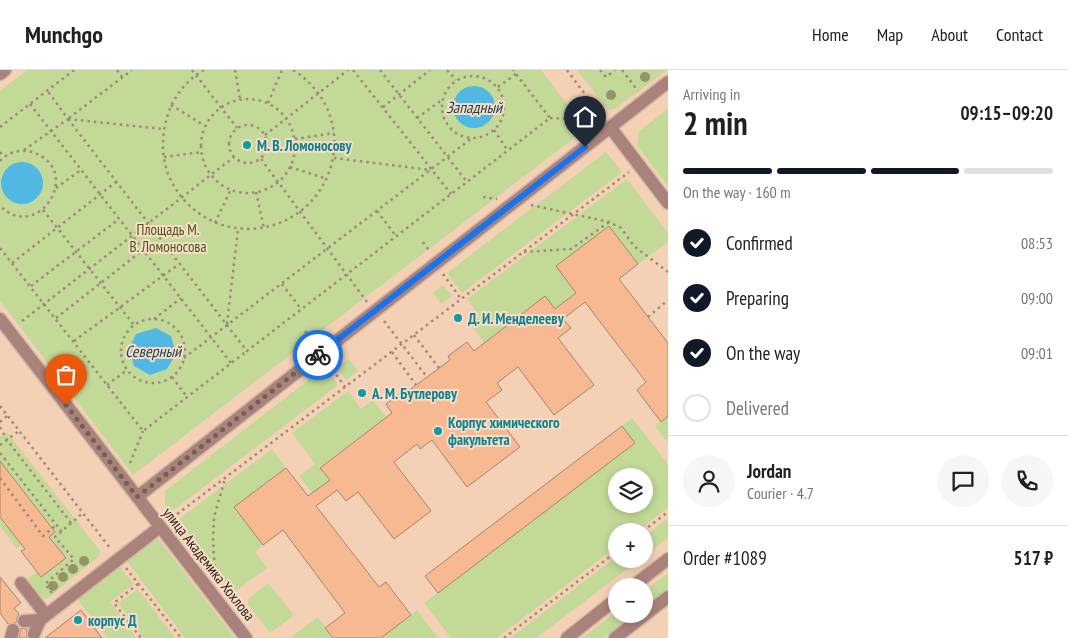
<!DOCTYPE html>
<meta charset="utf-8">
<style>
:root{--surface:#fff;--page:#f6f6f6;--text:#202124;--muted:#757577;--line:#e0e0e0;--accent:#111827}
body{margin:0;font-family:"PT Sans Narrow",sans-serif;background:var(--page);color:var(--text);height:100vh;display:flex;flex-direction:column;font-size:19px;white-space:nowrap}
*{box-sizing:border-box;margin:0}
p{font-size:16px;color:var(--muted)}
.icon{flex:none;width:28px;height:28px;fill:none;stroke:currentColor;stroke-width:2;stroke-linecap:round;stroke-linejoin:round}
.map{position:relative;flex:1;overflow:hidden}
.drawer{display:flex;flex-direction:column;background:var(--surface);width:400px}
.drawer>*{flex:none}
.fabs{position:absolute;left:608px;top:398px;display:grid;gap:10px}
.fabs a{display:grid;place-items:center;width:45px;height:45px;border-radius:50%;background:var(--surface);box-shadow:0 2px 8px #0003;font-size:25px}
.pin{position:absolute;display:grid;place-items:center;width:42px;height:42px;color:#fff;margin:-51px -21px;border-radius:50% 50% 50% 0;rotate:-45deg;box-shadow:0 0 5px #0007}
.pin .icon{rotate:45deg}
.courier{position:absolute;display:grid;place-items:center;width:50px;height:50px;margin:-25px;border:4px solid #1a73e8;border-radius:50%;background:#fff;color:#222;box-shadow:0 1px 6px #0007}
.summary em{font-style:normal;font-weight:700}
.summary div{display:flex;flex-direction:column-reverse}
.summary{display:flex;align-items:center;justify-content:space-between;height:85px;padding:0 15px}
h1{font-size:32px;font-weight:700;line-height:38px}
.bar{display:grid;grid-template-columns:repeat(4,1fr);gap:8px 5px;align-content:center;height:60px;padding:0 15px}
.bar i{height:6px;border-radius:4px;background:var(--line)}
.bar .on{background:var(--accent)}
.bar p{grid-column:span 4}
.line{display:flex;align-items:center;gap:12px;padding:0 15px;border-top:1px solid var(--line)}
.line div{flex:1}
.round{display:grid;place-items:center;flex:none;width:52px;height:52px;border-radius:26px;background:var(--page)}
ol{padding:0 15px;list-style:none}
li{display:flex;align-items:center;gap:15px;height:55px}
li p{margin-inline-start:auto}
li .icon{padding:5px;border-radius:50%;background:var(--accent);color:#fff;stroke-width:4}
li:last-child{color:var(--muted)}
li i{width:28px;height:28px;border:2px solid var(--line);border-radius:50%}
header{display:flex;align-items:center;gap:30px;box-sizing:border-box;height:70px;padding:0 25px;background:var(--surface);border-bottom:1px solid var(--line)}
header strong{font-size:24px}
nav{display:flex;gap:28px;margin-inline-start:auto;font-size:18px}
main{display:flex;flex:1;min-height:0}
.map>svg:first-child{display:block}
.built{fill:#f4d1b5;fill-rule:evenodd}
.green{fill:#c2d998;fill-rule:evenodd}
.water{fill:#50b8e2}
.building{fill:#f7b991;stroke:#a28573}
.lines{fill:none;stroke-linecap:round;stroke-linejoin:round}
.minor-casing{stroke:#d4baa6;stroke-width:15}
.path{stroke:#9e8978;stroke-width:2.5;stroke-dasharray:2.5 4;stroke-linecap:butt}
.minor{stroke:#aa827c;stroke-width:12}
.tree{fill:#979368}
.done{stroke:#726053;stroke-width:5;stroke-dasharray:0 9}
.route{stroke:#1a73e8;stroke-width:6}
.culture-dot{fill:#0f9aa8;stroke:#f9dcc5;stroke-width:2}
.labels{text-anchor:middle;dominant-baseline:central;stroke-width:4;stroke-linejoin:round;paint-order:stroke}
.culture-label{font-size:15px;font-weight:bold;fill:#0d838f;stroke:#f9dcc5;text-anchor:start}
.park-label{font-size:15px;fill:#46571c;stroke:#f9dcc5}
.street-label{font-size:15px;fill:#291e16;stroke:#f9dcc5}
.water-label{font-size:16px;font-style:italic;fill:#194658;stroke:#f9dcc5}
</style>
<header>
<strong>Munchgo</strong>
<nav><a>Home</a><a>Map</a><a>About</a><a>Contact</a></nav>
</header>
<main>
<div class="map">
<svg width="668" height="568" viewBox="0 0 668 568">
<rect width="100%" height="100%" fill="#f9dcc5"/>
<path class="built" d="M0,0H668V568H0ZM616,406H644V434H616ZM616,461H644V489H616ZM616,516H644V544H616Z"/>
<path class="green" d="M27,0H541L586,59L133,405L0,231V21Z
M577,0H667L616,38L610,40L605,36Z
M668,39V116L637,76L639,61Z
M606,82L622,102L462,223L447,203Z
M627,109L668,163V172L638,194L609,156L556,196L576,223L555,239L545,226L484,273L470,254L480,246L467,229Z
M443,215L452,226L441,234L433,223Z
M349,289L358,301L346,310L337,298Z
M325,297L338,315L171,442L165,435V421Z
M348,321L361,339L373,330L386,347L320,397L330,410L312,423L299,406L315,394L292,363Z
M668,346V373L655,356Z
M632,348L668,394V438L637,461H616V477L497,568H451L424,533L635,373L622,356ZM616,406H644V434H616Z
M7,362L100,481L98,487L47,529L41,527L27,509L37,502L41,507L65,488L49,467L55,461L0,391V367Z
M272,379L286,398L234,437L263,475L255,482L267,498L233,523L178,450Z
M0,447L22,475L17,478L0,456Z
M668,448V468L644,486V467Z
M157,467L235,568H185L126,490Z
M616,487V489H641L536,568H510Z
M118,494L134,514L110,532L137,568H107L75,526Z
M668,503V519L644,538V521Z
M268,513L293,544L292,547L270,563L248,534V529Z
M138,519L175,568H144L118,533Z
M417,540L438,568H381Z
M616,542V544H636L604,568H581Z
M318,547L333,568H290Z"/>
<path class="water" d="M453 37a21 21 0 1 1 42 0a21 21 0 1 1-42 0Z
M1 113a21 21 0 1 1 42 0a21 21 0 1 1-42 0Z
M156,258L171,266L176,284L167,299L150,305L134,296L129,278L136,264Z"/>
<path class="building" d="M609,156L638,194L619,209L668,273V346L661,352L637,320L646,312L585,232L563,249L571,258L558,268L594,315L554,345L518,297L497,313L502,320L486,332L520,377L467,417L432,370L420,379L417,374L394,392L431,441L394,469L358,422L346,431L337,420L316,436L379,517L386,512L411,545L381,568H333L325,558L345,543L283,460L263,475L234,437L286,398L308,426L330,410L320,398L392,343L386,334L403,322L404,324L450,290L448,286L467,272L474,281L545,226L555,239L576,223L556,196Z
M622,356L635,373L438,523L425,506Z
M0,391L55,462L49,467L66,488L41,507L21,481L25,479L0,447Z
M0,507L21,533L14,538L19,544L17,548L16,553L8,554L0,543Z
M81,540L102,568H45Z
M21,558L27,559V568H19Z"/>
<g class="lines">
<defs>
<path id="minor" d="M0,4L5,0
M610,57L668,133
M0,249L246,568
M137,427L668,12
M21,513L46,545
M633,516L668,489
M24,551L40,550
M34,564L40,550L160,457
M11,568L13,560
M567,568L616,529
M615,568L668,527"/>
</defs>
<use href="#minor" class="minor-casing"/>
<path class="path" d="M117,0L122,7
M192,0L237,58
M204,0C176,16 163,45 163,76C163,99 173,120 190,136C206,151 227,159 249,159C335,156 367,47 293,0
M235,0L240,29
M353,0L451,124
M380,0L467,112
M447,0L456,10
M567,0L602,47
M600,0L606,7L615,0
M622,0L638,21
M442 37a31 31 0 1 1 62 0a31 31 0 1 1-62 0Z
M498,17L516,4
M201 76a47 47 0 1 1 94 0a47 47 0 1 1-94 0Z
M268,33L282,0
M30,34L231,293
M171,35L205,56
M383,37L430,0
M69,48L132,0
M417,48L442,30
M550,48L586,50
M68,49L247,281L550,48L513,0
M68,49L163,59
M229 74a19 19 0 1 1 38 0a19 19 0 1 1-38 0Z
M0,57L74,0
M494,60L508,81
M265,65L348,0
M295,69L334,63
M24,80L68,49L47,20
M0,82L4,87
M164,87L202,82
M334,88L431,100
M261,89L367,232
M0,91C8,82 20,79 32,82C85,99 39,174 0,136
M290,97L327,109
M56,118L81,100
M256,122L264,158
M483,127L497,129
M531,135L609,152L621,158L634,176L668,202
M43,140L134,255
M377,141L396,166
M215,153L231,119
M423,172L430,182
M0,178L143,361L247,281
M524,182L571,179L609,152
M12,193L116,112
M443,204L461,229
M282,214L301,239
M31,216L119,149
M648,247L668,230
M56,248L143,180
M154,249L181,228
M121 281a32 32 0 1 1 64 0a32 32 0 1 1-64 0Z
M22,251L234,87
M384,251L427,307
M227,254L238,159
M305,261L314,273
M414,265L439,298
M74,271L179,194
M392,282L416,315
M184,288L472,68
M329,294L345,317
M172,307L187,327
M107,315L127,300
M0,336L110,478
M0,352L7,346
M0,357L7,370L71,453
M0,375L19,361
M0,383L62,462
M130,393L143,361
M0,408L43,466L56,455
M172,448L629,102
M643,461L668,442
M126,498L181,568
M215,503L213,469L214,447L225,409
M138,514L114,533L141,568
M52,523L45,514L74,489L55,467L83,443
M504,568L616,482"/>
<use href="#minor" class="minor"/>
</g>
<g class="tree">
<circle cx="645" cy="7" r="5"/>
<circle cx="611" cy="25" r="5"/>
<circle cx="84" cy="491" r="5"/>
<circle cx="73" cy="499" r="5"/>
<circle cx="63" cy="507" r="5"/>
<circle cx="53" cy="516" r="5"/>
</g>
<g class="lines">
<path class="done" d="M66,335L137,427L318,285"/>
<path class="route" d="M318,285L585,77"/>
</g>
<g class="culture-dot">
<circle cx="247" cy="75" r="5"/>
<circle cx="458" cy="248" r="5"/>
<circle cx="362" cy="323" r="5"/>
<circle cx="438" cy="361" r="5"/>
<circle cx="78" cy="550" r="5"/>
</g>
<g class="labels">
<g class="culture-label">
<text x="257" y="75">М. В. Ломоносову</text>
<text x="468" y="248">Д. И. Менделееву</text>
<text x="372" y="323">А. М. Бутлерову</text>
<text x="448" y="352">Корпус химического<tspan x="448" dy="17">факультета</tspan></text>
<text x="88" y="550">корпус Д</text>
</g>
<g class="park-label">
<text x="168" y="159">Площадь М.<tspan x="168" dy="17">В. Ломоносова</tspan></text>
</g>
<g class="street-label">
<text transform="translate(209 494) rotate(52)">улица Академика Хохлова</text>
</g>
<g class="water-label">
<text x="474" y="37">Западный</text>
<text x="153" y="281">Северный</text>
</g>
</g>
</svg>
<div class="fabs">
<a><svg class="icon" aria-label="layers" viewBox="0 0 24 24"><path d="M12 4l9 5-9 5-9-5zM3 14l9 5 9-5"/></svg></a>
<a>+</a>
<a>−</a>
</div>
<div class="pin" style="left:66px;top:335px;background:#ea580c"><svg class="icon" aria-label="bag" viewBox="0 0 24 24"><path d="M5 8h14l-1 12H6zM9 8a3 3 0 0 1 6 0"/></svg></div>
<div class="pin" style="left:585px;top:77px;background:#1f2937"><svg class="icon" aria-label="home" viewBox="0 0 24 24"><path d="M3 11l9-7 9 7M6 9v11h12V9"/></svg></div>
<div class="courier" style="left:318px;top:285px"><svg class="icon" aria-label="bike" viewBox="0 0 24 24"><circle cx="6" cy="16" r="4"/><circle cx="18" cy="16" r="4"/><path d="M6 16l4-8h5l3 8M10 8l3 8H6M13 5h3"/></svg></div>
</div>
<section class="drawer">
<div class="summary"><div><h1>2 min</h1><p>Arriving in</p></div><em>09:15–09:20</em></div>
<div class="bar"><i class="on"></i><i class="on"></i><i class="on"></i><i></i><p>On the way · 160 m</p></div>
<ol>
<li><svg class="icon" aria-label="check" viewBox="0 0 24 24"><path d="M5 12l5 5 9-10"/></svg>Confirmed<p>08:53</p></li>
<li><svg class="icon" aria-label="check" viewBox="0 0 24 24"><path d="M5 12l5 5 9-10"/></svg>Preparing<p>09:00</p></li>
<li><svg class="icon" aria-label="check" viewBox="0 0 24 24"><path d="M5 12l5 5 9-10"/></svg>On the way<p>09:01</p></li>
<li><i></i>Delivered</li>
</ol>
<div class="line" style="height:90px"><a class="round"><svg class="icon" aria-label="person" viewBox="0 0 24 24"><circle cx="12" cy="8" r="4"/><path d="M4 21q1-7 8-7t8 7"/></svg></a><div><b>Jordan</b><p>Courier · 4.7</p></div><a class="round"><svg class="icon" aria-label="chat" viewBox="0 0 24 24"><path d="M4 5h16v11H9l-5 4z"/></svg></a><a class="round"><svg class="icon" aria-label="phone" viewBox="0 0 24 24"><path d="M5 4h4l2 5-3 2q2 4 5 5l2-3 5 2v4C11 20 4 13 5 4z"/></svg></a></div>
<div class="line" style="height:65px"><div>Order #1089</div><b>517 ₽</b></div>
</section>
</main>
